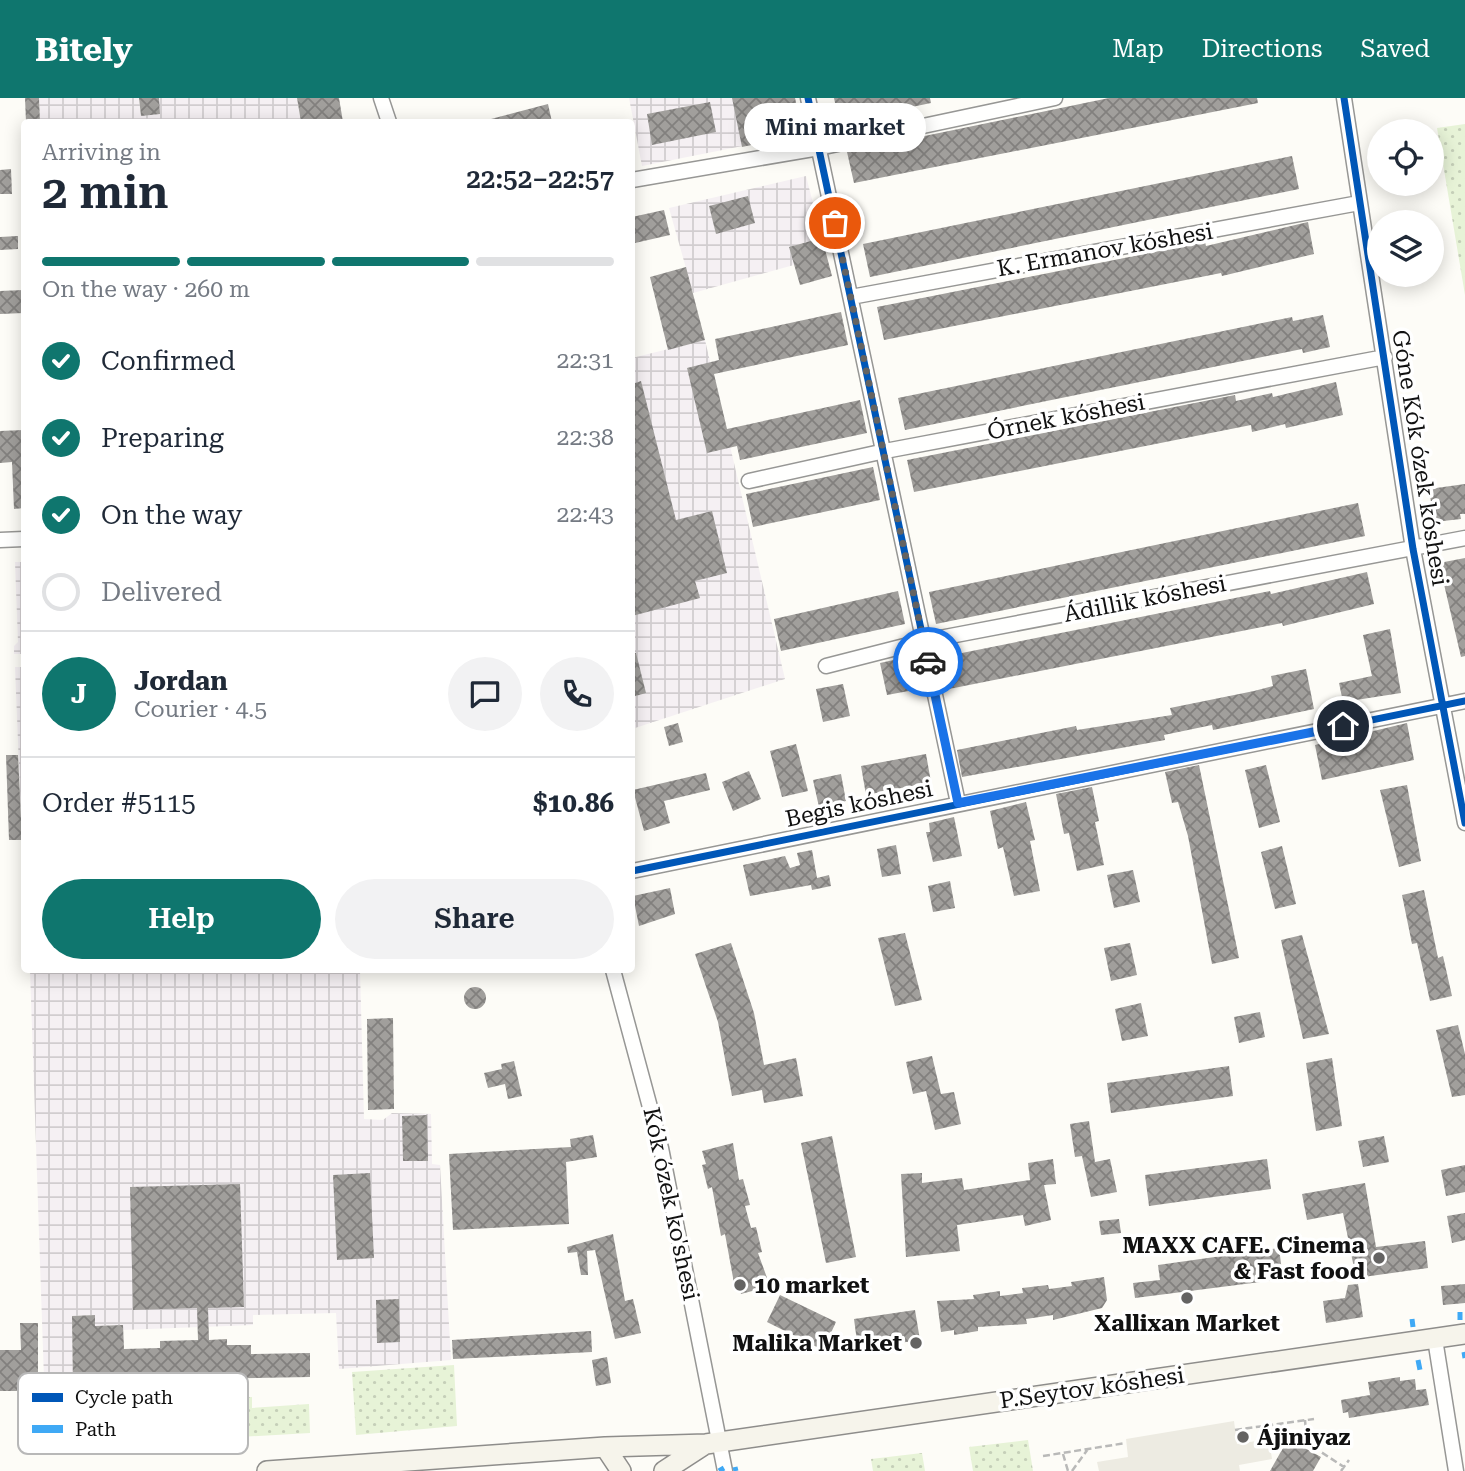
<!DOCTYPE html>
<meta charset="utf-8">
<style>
:root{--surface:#fff;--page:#f2f2f3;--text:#1f2937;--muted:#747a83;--line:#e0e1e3;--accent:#0f766e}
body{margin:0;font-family:"Roboto Serif",serif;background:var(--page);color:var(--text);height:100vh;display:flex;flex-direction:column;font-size:26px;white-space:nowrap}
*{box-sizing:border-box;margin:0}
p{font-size:23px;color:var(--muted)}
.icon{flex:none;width:38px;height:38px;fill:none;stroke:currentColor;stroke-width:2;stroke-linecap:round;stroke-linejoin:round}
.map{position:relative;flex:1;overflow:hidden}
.details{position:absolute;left:21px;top:21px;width:614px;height:854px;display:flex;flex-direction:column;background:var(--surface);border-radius:7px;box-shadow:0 4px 18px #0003}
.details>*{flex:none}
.controls{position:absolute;left:1367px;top:21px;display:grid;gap:14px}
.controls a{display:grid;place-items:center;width:77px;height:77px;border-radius:50%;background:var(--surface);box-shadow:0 4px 18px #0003;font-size:35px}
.pin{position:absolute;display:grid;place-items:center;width:60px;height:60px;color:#fff;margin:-30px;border:4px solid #fff;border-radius:50%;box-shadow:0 2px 7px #0007}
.courier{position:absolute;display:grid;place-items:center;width:70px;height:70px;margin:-35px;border:5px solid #1a73e8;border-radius:50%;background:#fff;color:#222;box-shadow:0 2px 9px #0007}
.bubble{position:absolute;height:49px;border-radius:24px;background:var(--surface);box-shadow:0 4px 18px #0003;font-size:23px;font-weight:600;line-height:49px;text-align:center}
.headline em{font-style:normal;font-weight:600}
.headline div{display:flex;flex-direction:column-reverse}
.headline{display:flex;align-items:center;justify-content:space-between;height:119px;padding:0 21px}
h1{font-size:46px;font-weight:600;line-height:52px}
.bar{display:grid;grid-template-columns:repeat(4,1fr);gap:10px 7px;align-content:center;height:84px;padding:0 21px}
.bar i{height:9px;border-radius:5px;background:var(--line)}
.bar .active{background:var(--accent)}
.bar p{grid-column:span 4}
.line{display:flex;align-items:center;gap:18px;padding:0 21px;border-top:2px solid var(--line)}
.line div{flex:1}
.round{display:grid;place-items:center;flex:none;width:74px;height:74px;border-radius:37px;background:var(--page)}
ol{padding:0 21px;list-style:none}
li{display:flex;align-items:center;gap:21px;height:77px}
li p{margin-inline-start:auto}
li .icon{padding:7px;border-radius:50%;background:var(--accent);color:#fff;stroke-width:4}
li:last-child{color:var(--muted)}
li i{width:38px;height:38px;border:4px solid var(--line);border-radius:50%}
.cta{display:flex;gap:14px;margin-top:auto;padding:14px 21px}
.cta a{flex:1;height:80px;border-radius:42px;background:var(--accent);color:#fff;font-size:28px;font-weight:600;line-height:80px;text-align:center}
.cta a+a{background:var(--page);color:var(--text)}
header{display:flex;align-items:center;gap:42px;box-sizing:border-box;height:98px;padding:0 35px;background:var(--accent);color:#fff}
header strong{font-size:33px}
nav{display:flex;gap:38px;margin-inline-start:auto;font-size:24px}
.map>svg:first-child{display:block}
.industrial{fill:url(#industrial-grid)}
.grass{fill:url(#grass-dots)}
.plaza{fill:#edebe2}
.building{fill:url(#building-cross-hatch)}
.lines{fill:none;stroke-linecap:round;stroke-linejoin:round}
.street-casing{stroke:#979795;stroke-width:17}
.secondary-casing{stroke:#8e8d8b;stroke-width:22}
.path{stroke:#b9b9b8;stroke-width:2.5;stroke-dasharray:7 3.5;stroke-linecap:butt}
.street{stroke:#fffffe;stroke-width:14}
.secondary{stroke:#f6f4eb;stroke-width:19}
.quiet{stroke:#3fa9f5;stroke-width:5;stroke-dasharray:10 5;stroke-linecap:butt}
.cycleway-casing{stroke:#fff;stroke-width:11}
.cycleway{stroke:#0057b8;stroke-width:7}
.done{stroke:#646362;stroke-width:7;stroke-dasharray:0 12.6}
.route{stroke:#1a73e8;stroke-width:9}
.poi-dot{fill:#646362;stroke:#fff;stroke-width:2.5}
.labels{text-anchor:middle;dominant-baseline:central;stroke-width:7;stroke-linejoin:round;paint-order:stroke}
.street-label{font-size:23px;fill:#111;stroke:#fff}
.poi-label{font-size:23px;font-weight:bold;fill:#111;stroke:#fff;text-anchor:end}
.key{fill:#fff;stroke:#b8b8b8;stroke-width:2}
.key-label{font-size:19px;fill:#111}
</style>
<header>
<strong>Bitely</strong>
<nav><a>Map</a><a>Directions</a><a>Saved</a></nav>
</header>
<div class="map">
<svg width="1465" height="1373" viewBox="0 0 1465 1373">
<defs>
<pattern id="industrial-grid" width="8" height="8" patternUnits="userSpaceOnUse" patternTransform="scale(1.75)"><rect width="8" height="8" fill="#f5f0f3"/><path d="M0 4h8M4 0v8" fill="none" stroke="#d1cdcf"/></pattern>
<pattern id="grass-dots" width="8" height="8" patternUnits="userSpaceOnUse" patternTransform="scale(1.75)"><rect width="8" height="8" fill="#e7f3d7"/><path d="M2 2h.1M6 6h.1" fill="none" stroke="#c5cfb8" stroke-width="1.8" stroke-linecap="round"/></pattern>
<pattern id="building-cross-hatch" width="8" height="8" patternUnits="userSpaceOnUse" patternTransform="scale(1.75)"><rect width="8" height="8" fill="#a19f9c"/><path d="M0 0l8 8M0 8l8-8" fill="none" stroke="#82807e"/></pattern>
</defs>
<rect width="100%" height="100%" fill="#fdfcf7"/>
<path class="industrial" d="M39,0H139L141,18L159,0H297L301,24H40Z
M629,0H795L803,36L642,68Z
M806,78L822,140L790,149L794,167L693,195L669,110Z
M705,242L785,581L632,631V260Z
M15,464H24V556H14V548L18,544Z
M15,569H24L23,812L22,742Z
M30,872H360L364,1021L383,1022L392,1015L431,1016L432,1066L440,1067L451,1262L339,1271L336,1215L253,1217V1227L123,1232V1227L95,1228V1217L72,1218L73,1280L44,1281Z"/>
<path class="grass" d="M1465,26V197L1437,30Z
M454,1267L457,1328L356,1337L352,1274Z
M252,1299V1310L309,1306L310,1335L204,1341V1316L212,1313L213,1301Z
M1028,1342L1033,1373H973L969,1349Z
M922,1355L925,1373H873L871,1361Z"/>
<path class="plaza" d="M1234,1323L1237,1346L1269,1341L1272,1361L1239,1367L1240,1373H1099L1097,1364L1128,1359L1126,1341Z"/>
<path class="building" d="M25,0H39L40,24H26Z
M139,0H159L160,16L141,18Z
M297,0H339L343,24H301Z
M732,0H795L803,36L742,49Z
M834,0H930L931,5L839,24Z
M1109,0H1257L1258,5L854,85L847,54Z
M710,4L716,34L652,47L647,16Z
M548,6L552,24H492L491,21Z
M1292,58L1299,91L870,179L863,146Z
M11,71L12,96H0V72Z
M748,98L755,125L716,136L709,108Z
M664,112L670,137L635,145L632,119Z
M1308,124L1314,156L1222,178L1221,175L884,242L877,209L1205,144L1206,148Z
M18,138V151L0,152V139Z
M822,140L832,178L800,187L789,149Z
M686,169L705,242L668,252L650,179Z
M24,192V215L0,216V193Z
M841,214L848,247L714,276L727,331L860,302L867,335L740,362L737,348L707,355L687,270L719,262L715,241Z
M1323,217L1330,249L1303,255L1302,251L905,332L898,300L1292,219L1293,223Z
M641,283L676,422L712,413L727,475L695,483L700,500L632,518V286Z
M1336,284L1343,317L1286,330L1285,326L1252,334L1251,327L914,394L907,362L1235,297L1236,303L1272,295L1273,299Z
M24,332V410L14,411L12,364L0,365V333Z
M873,369L880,402L753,429L746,396Z
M1465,386V416H1460L1461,421L1434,424L1429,391Z
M1358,405L1365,438L936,526L929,494Z
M1465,460V558L1461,559L1439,465Z
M1367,474L1374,506L1283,528L1282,525L949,591L942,559L1270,493L1271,496Z
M898,493L905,526L781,553L774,521Z
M1390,531L1401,595L1343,604L1339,585L1372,578L1363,537Z
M632,555H636L646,595L632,599Z
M907,559L914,592L887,597L880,565Z
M1306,571L1314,611L1213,632L1212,627L1164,637L1165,642L962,679L957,652L1076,628L1077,632L1172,617L1170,610L1254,593L1273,588L1271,578Z
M843,586L850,618L823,624L816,591Z
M678,625L683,644L669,648L664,629Z
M1407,625L1414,662L1322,682L1315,647Z
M796,646L808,693L782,699L770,653Z
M926,656L931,684L866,697L861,668Z
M6,657H18L22,742H9Z
M1199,667L1239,860L1212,866L1188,738L1178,704L1172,705L1165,674Z
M1266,667L1280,724L1259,730L1245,672Z
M749,673L761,701L733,713L722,684Z
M706,675L710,692L664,703L670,725L644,733L633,692Z
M841,676L846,703L819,709L813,682Z
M1407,687L1421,763L1399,769L1380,692Z
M1092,689L1099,723L1095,724L1104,767L1077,773L1069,735L1064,736L1056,696Z
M1026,704L1035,742L1030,743L1040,793L1014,798L1003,749L998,751L990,713Z
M954,719L962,758L933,764L926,734H930L929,725Z
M896,747L901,776L882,779L877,751Z
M1282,748L1296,806L1275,811L1261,754Z
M812,752L817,780L829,777L831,788L812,792L811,787L750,798L743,767L785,758L790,770L800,767L797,755Z
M1133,772L1140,804L1114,810L1107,777Z
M950,783L955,810L933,814L928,788Z
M670,790L675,816L639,828L633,798Z
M1424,792L1438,860L1443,858L1452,898L1430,903L1417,845L1412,846L1402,797Z
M905,835L922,902L895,908L878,840Z
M1302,837L1329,936L1303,941L1281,842Z
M731,845L754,915L764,967L796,960L803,998L764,1005L762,992L732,998L718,924L695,856Z
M1130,845L1137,877L1111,883L1104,850Z
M464 900a11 11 0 1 1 22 0a11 11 0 1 1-22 0Z
M1141,905L1148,938L1122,943L1115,911Z
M1260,914L1265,939L1239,945L1234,919Z
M393,920L394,1011L368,1012L367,921Z
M1458,927L1465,956V997L1452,999L1436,932Z
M932,958L941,996L954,994L961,1026L935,1032L926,993L913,996L906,964Z
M1332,960L1342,1028L1316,1033L1306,965Z
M514,963L522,998L508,1001L505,986L488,990L484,975L502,971L501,966Z
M1229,968L1233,998L1111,1015L1107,985Z
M427,1017L428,1063H403L402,1018Z
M1089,1023L1095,1064L1110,1061L1117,1094L1091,1099L1082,1058L1075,1059L1070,1026Z
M593,1037L597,1059L566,1064L569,1126L453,1132L449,1056L571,1049L570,1041Z
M832,1038L856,1159L826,1165L801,1045Z
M1384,1038L1389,1064L1363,1069L1358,1043Z
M733,1045L739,1082L743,1081L750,1107L745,1108L751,1130L756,1129L762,1154L758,1155L770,1188L741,1196L738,1184L734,1185L725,1136L721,1138L712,1089L708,1091L702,1067L706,1066L702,1053Z
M1053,1061L1056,1086L1044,1087L1051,1122L1025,1128L1023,1117L957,1127L960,1153L906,1159L901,1076L922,1075V1085L962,1080L964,1092L1030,1082L1028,1065Z
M1267,1061L1271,1091L1149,1108L1145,1077Z
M1465,1067V1094L1446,1098L1441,1072Z
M370,1075L374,1160L337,1162L333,1077Z
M1365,1085L1376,1149L1425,1143L1428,1170L1356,1180L1343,1115L1307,1122L1302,1096Z
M240,1086L244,1209L208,1210L209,1242L227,1241V1247H251V1256L310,1255V1279L151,1282L94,1286L95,1292L73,1293L72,1218L95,1217V1228L123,1227L124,1251L160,1250V1243L198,1242L197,1210L133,1212L130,1089Z
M1465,1115V1142L1452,1145L1447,1118Z
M1119,1121L1121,1135L1101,1137L1099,1123Z
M613,1136L625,1203L633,1201L641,1235L615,1241L595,1152L587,1153L588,1177H581L577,1154L568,1155L567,1149Z
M1279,1150L1283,1181L1135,1200L1133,1185L1160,1182L1158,1167Z
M1104,1179L1107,1202L1102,1210L1053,1222V1217L1026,1221L1027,1226L978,1229V1233L954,1237V1232L941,1234L937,1203L974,1201L973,1197L1000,1193V1198L1023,1195L1022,1190L1048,1187L1049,1191L1072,1188L1071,1184Z
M1358,1186L1363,1219L1326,1225L1323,1203L1345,1200L1348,1187Z
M1465,1186V1205L1443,1207L1441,1188Z
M780,1197L836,1224L823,1252L767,1224Z
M399,1201L400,1244L377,1245L376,1202Z
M915,1212L920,1242L858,1251L854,1221Z
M20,1225H38V1293H0V1252H21Z
M591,1233L592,1254L453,1261L452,1242Z
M607,1259L611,1285L596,1288L592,1262Z
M1400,1279V1283L1415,1281L1416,1292L1426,1291L1429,1307L1349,1320L1348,1314L1343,1315L1341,1302L1370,1297L1368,1284Z
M1288,1341L1321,1359L1313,1373H1270Z"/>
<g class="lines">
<defs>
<path id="street" d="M381,0L389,24
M808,0L958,705
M1344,0L1413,451L1465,725
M632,82L819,50L1055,0
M851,199L1359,105
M749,383L885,353L1385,259
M0,442L24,441
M826,568L924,543L1465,440
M632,773L1465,603
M613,872L661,1050L725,1373
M1435,1241L1456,1373"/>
<path id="secondary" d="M605,1349L621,1373
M267,1373L605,1349L706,1346L1465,1236
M664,1373L704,1347"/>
</defs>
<use href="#street" class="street-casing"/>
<use href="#secondary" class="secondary-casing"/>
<path class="path" d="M1305,1322L1307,1345
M1278,1326L1344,1369
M1266,1328L1269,1341
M1235,1332L1314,1321
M1063,1356L1068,1373
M1043,1358L1126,1345
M1072,1373L1088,1351
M1341,1373L1349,1362"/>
<use href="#street" class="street"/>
<use href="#secondary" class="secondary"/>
<path class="quiet" d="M1460,1214V1222
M1412,1221L1413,1229
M1464,1254L1465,1260
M1418,1262L1420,1272
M735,1369L736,1373
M719,1373L724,1370"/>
<defs>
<path id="cycleway" d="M808,0L958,705
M1344,0L1413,451L1465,725
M632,773L1465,603"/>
</defs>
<use href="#cycleway" class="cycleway-casing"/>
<use href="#cycleway" class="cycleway"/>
</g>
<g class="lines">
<path class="done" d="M835,125L928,564"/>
<path class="route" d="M928,564L958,705L1343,628"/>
</g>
<g class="poi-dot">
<circle cx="1379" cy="1160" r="7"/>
<circle cx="740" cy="1187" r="7"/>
<circle cx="1187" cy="1200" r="7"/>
<circle cx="916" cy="1245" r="7"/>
<circle cx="1243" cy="1339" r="7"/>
</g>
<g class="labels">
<g class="street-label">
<text transform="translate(1105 152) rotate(-10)">K. Ermanov kóshesi</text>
<text transform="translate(1066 319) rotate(-11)">Órnek kóshesi</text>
<text transform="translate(1420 360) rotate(81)">Góne Kók ózek kóshesi</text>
<text transform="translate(1145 501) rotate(-11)">Ádillik kóshesi</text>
<text transform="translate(859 706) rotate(-12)">Begis kóshesi</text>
<text transform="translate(671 1106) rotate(78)">Kók ózek ko'shesi</text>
<text transform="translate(1092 1290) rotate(-8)">P.Seytov kóshesi</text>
</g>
<g class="poi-label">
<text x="1365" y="1147">MAXX CAFE. Cinema<tspan x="1365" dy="26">&amp; Fast food</tspan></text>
<text x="754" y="1187" text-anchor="start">10 market</text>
<text x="1187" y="1225" text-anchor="middle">Xallixan Market</text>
<text x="902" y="1245">Malika Market</text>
<text x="1257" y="1339" text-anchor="start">Ájiniyaz</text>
</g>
</g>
<rect x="18" y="1275" width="230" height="81" rx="10" class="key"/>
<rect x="32" y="1295" width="31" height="9" fill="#0057b8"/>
<rect x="32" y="1327" width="31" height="8" fill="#3fa9f5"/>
<g class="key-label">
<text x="75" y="1306">Cycle path</text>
<text x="75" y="1338">Path</text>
</g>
</svg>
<div class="controls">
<a><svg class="icon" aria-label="locate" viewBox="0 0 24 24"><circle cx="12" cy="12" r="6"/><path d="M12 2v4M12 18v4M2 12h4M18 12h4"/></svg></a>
<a><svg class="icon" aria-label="layers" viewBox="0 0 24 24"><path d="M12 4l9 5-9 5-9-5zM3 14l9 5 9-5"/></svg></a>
</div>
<div class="pin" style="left:835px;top:125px;background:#ea580c"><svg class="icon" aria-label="bag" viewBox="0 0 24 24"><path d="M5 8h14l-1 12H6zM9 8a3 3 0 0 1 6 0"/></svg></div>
<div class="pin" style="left:1343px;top:628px;background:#1f2937"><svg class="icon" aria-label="home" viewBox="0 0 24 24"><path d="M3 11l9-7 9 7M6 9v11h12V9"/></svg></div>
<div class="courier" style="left:928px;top:564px"><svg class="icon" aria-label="car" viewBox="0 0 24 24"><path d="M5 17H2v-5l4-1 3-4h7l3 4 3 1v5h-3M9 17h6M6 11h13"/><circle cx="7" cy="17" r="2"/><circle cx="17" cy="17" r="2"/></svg></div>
<div class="bubble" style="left:744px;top:5px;width:182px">Mini market</div>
<section class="details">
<div class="headline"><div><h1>2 min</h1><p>Arriving in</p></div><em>22:52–22:57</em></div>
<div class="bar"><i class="active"></i><i class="active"></i><i class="active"></i><i></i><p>On the way · 260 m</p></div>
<ol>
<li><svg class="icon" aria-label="check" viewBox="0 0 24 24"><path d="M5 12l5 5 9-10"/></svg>Confirmed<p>22:31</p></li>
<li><svg class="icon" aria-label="check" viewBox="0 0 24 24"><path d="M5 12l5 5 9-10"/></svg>Preparing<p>22:38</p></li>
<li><svg class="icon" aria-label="check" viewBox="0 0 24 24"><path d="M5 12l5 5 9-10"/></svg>On the way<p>22:43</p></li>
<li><i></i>Delivered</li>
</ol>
<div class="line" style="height:126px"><b class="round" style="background:var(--accent);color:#fff">J</b><div><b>Jordan</b><p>Courier · 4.5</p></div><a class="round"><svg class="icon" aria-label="chat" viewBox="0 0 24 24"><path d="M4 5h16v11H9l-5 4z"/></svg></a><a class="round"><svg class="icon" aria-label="phone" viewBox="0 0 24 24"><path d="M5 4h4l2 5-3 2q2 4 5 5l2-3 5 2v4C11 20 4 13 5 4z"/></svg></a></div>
<div class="line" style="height:91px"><div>Order #5115</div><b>$10.86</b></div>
<div class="cta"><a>Help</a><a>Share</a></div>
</section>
</div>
